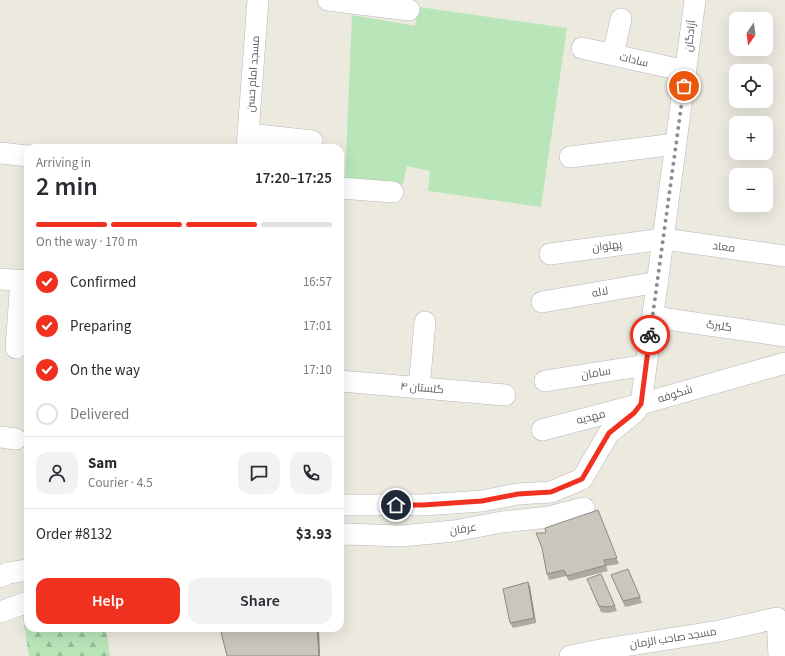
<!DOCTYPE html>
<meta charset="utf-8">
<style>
:root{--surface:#fff;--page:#f2f2f3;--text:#2b2b33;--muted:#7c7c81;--line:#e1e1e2;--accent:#f1311f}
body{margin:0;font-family:"Source Sans 3",Cairo,sans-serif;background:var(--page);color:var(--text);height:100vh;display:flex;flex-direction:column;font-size:15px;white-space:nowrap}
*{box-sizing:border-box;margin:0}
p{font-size:13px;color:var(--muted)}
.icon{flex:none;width:22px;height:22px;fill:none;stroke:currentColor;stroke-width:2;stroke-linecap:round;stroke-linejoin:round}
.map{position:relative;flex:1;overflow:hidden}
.details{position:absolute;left:24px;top:144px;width:320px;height:488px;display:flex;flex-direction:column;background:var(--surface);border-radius:12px;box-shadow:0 4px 16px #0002}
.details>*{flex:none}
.needle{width:26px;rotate:194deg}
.tools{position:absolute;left:729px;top:12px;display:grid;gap:8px}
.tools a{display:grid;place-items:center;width:44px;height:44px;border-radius:8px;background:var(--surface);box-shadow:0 4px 16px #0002;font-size:20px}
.pin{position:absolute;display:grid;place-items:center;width:34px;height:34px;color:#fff;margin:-17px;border:2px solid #fff;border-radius:50%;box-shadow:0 1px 4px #0007}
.courier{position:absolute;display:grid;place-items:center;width:40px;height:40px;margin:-20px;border:3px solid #f1311f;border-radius:50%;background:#fff;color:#222;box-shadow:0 1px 5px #0007}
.headline em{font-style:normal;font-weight:600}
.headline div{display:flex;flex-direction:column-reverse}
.headline{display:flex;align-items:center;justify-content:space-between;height:68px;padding:0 12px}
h1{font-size:26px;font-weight:600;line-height:30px}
.bar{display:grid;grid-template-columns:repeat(4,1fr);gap:6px 4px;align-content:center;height:48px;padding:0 12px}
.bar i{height:5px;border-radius:3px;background:var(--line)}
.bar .selected{background:var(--accent)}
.bar p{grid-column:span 4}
.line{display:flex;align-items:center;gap:10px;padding:0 12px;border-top:1px solid var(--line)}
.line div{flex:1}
.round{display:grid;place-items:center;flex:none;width:42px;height:42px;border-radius:12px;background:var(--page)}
ol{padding:0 12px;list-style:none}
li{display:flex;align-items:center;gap:12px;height:44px}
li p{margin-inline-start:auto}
li .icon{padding:4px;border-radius:50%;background:var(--accent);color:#fff;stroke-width:4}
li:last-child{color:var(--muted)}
li i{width:22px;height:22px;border:2px solid var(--line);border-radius:50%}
.button{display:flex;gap:8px;margin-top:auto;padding:8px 12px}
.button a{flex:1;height:46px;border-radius:12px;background:var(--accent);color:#fff;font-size:16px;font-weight:600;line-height:46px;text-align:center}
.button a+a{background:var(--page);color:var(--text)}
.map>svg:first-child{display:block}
.grass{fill:#b9e6b9}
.forest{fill:url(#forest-firs)}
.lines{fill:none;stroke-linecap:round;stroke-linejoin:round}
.minor-casing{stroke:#b5b7bd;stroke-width:22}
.minor{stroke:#fff;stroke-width:21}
.wall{fill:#adaaa3}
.shaded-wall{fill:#8d8b85}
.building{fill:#c9c6be;stroke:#8d8b85}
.done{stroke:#8c8d8d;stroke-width:4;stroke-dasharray:0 7.2}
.route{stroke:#f1311f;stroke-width:5}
.labels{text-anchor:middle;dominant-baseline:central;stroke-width:3;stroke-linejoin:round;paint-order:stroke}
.street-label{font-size:11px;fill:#585c61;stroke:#fff}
</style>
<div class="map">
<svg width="785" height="656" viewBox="0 0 785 656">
<defs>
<pattern id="forest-firs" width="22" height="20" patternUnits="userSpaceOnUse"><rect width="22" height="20" fill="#b9e6b9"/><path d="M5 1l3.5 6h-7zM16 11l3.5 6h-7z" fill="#99be9a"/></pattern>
</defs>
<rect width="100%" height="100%" fill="#ece9df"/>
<path class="grass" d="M419,7L567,28L541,207L428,191L430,171L407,166L403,184L345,179L352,15L415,26Z"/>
<path class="forest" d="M28,610V628H106L110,656H29L22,611Z"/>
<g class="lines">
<defs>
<path id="minor" d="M328,0L409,10
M582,48L686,71
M613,55L621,19
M248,134L312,141
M247,148L258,0
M0,153L28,156
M570,157L676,144
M340,188L393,192
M550,254L664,239L785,256
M0,279L28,281
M542,302L658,282
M653,317L785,336
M16,348L21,280
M340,381L505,395
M545,381L646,365
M419,388L425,322
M542,430L641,404L695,0
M0,437L16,439
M340,505H423L482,501L518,494L551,492L582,479L609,433L634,413L641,404L785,363
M340,536L346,534L401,536L454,531L502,522L549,517L584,508
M0,577L8,573L28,570
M0,612L28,602
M570,656L605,649L719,631L777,618L779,656"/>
</defs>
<use href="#minor" class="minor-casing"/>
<use href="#minor" class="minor"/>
</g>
<path class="wall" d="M598,510L619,564L606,566L608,571L569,581L566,576L549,580L547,574L542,548L546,533Z
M611,575L640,597L642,603L625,607Z
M587,579L615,606L617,611L608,613L601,612Z
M528,582L530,587L536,623L513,628L510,623Z"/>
<path class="shaded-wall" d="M528,582L530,587L536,623L534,618Z
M317,628H319L320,656H319Z"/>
<path class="building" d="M598,510L617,558L604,560L606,565L567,576L564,570L547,574L542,548L536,533H546L545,528Z
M628,569L640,597L623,601L611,575Z
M601,574L615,606L606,607L599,606L587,579Z
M528,582L534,618L510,623L503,589Z
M248,628H317L319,656H227L221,632Z"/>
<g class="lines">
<path class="done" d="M650,335L684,86"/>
<path class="route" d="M396,505H423L482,501L518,494L551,492L582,479L609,433L634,413L641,404L650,335"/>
</g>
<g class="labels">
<g class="street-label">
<text transform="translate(690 36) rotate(-83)">آزادگان</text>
<text transform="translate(634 60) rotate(13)">سادات</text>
<text transform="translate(253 74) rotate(-86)">مسجد امام حسن</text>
<text transform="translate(607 246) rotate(-8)">پهلوان</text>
<text transform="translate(724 247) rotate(8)">معاد</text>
<text transform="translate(600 292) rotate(-10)">لاله</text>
<text transform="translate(719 326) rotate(8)">گلبرگ</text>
<text transform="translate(596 373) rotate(-9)">سامان</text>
<text transform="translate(422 388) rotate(5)">گلستان ۴</text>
<text transform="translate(675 394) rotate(-17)">شکوفه</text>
<text transform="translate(591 417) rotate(-14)">مهدیه</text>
<text transform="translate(463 529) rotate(-9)">عرفان</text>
<text transform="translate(673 638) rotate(-9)">مسجد صاحب الزمان</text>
</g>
</g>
</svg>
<div class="tools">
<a><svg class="needle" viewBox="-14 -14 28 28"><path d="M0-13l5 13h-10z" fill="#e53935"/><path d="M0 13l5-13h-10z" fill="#7c7c81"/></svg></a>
<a><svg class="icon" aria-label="locate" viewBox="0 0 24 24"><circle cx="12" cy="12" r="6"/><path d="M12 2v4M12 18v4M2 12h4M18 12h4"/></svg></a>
<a>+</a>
<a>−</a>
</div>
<div class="pin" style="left:684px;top:86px;background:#ea580c"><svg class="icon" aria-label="bag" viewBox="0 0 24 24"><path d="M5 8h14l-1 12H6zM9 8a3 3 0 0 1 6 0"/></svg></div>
<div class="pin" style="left:396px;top:505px;background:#1f2937"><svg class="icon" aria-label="home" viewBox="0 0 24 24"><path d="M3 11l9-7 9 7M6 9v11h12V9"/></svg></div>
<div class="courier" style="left:650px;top:335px"><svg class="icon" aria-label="bike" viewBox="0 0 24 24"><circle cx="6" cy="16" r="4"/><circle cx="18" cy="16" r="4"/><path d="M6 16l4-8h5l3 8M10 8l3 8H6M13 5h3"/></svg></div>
<section class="details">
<div class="headline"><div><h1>2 min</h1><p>Arriving in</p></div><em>17:20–17:25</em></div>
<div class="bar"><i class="selected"></i><i class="selected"></i><i class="selected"></i><i></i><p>On the way · 170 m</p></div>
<ol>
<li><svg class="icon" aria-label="check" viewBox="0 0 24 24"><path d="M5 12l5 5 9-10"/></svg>Confirmed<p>16:57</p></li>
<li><svg class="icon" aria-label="check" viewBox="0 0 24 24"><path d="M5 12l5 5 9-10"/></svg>Preparing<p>17:01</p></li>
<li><svg class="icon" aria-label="check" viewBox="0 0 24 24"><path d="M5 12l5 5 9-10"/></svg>On the way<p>17:10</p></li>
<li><i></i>Delivered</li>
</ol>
<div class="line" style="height:72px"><a class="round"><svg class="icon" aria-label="person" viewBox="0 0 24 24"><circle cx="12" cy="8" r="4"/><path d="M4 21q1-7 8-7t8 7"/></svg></a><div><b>Sam</b><p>Courier · 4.5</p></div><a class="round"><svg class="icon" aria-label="chat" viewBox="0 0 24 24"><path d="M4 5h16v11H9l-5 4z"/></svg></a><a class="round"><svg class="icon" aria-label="phone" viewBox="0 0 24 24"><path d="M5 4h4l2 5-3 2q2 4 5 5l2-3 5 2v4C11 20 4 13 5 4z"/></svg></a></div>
<div class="line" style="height:52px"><div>Order #8132</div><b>$3.93</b></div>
<div class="button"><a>Help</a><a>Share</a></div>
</section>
</div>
